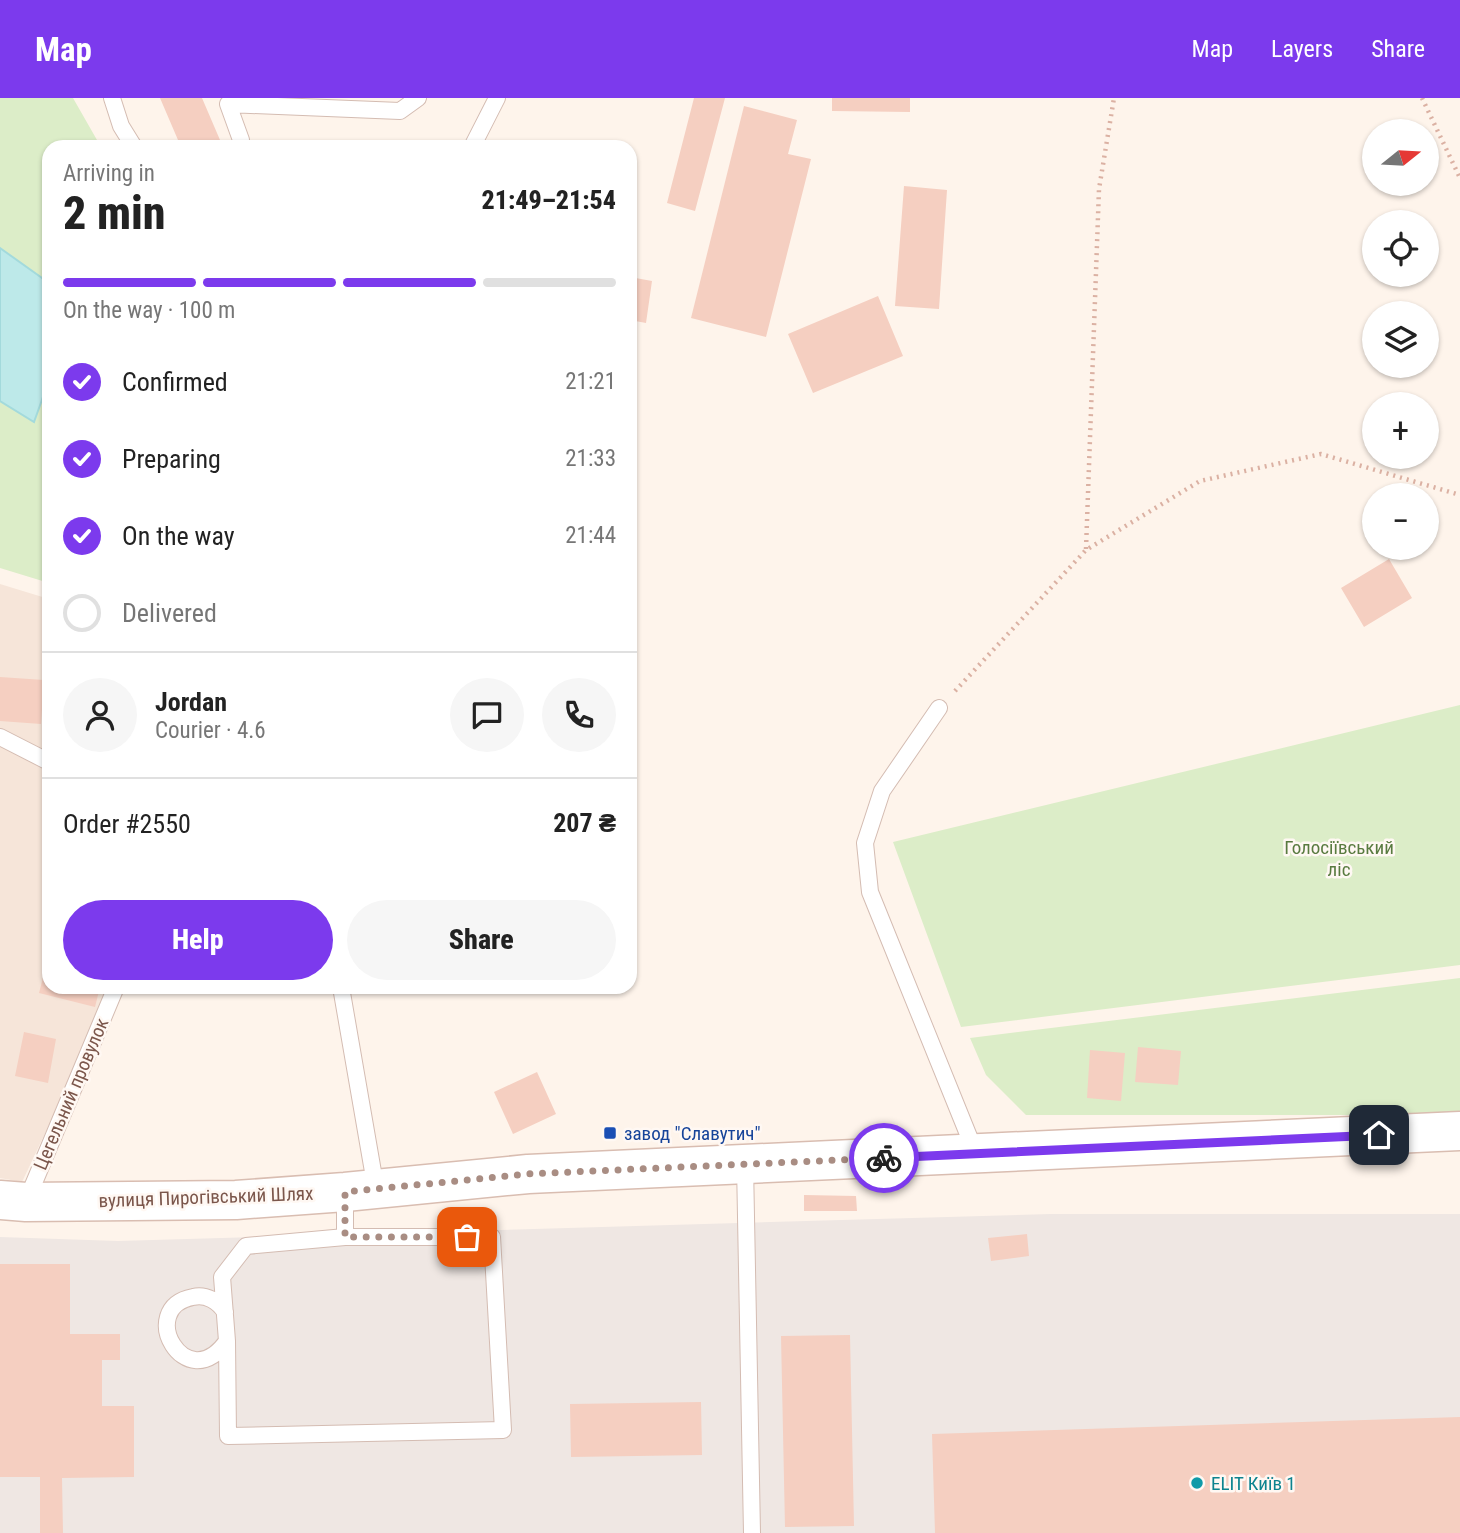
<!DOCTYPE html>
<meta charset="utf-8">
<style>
:root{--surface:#fff;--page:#f6f6f6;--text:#222;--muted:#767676;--line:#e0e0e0;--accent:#7c3aed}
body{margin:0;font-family:"Roboto Condensed",sans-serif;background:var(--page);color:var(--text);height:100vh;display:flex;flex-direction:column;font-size:26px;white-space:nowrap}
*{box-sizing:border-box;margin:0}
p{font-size:23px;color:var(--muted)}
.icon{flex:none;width:38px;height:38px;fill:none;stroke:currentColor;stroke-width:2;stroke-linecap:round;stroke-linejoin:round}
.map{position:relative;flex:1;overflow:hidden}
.panel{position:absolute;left:42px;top:42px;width:595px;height:854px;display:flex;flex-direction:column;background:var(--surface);border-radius:21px;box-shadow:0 2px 5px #0004}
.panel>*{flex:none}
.needle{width:46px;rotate:72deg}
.fabs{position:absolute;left:1362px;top:21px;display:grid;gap:14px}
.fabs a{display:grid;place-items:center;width:77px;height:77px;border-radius:50%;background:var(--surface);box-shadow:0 2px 5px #0004;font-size:35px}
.pin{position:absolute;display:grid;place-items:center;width:60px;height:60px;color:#fff;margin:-30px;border-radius:14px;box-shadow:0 4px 10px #0006}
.courier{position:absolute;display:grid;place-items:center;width:70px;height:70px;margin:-35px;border:5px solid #7c3aed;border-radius:50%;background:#fff;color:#222;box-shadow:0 2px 9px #0007}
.head em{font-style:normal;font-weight:800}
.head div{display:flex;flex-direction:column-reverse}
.head{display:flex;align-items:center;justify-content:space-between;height:119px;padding:0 21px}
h1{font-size:46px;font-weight:800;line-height:52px}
.bar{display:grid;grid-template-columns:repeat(4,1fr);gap:10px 7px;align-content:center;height:84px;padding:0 21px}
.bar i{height:9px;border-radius:5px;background:var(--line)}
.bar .on{background:var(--accent)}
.bar p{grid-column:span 4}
.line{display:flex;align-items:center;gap:18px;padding:0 21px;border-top:2px solid var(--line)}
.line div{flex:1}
.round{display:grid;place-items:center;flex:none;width:74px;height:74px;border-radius:37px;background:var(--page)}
ol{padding:0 21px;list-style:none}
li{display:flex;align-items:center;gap:21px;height:77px}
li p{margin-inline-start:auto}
li .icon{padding:7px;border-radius:50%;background:var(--accent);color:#fff;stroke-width:4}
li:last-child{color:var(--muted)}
li i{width:38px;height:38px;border:4px solid var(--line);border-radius:50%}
.button{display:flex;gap:14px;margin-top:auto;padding:14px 21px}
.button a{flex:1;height:80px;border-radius:42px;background:var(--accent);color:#fff;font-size:28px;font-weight:800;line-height:80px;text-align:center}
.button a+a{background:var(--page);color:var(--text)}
header{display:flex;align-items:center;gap:42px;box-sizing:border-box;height:98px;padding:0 35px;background:var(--accent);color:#fff}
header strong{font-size:33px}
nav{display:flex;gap:38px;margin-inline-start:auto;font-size:24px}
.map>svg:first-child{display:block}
.residential{fill:#f6e5d9}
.industrial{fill:#efe7e3}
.green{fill:#dcedc8}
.water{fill:#bde9e9;stroke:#a3dadc;stroke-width:2}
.building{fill:#f5cfc1}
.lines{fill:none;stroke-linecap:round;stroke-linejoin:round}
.lane-casing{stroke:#d4bcb2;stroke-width:18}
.secondary-casing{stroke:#d9bdb1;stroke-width:41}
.path{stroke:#dbb1a3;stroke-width:4.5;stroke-dasharray:2 5;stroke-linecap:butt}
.lane{stroke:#fff;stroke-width:16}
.secondary{stroke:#fff;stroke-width:38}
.done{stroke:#a98d83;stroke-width:7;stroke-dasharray:0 12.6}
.route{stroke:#7c3aed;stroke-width:9}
.transit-dot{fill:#1a4fb4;stroke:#fff8f3;stroke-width:2.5}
.culture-dot{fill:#0f9aa8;stroke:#fff8f3;stroke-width:2.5}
.labels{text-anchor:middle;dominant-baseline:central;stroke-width:5;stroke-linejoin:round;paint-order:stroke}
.park-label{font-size:19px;fill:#597b40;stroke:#fff8f3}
.street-label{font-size:19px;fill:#7b564b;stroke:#fff8f3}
.transit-label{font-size:19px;fill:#164399;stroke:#fff8f3;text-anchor:start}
.culture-label{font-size:19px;fill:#0d838f;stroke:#fff8f3;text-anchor:start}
</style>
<header>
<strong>Map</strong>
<nav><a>Map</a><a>Layers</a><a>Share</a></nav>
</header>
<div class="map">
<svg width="1460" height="1435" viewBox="0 0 1460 1435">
<rect width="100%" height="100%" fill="#fef4eb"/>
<path class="residential" d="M0,486L49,501V889H114L22,1084L0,1080Z"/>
<path class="industrial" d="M1050,1116H1460V1435H0V1139L118,1143Z"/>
<path class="green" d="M0,0H73L101,49H49V185L0,150Z
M49,282V485L0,470V303L34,324Z
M1460,607V867L961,929L893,744Z
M1460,880V1017H1026L986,977L970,940Z"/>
<path class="water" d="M0,150L49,185V282L34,324L0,303Z"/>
<path class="building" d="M160,0H202L223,49H181Z
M694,0H725L695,113L667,105Z
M832,0H910V14L832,13Z
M744,8L797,22L788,56L811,61L766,239L691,220Z
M267,42L379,47V49H267Z
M904,88L947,92L939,211L895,208Z
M630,179L652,183L646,225L630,222Z
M878,198L903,258L813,295L788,236Z
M1389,461L1412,500L1364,529L1341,490Z
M0,579L44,582L41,626L0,623Z
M48,860L49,889H100L95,909L39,895Z
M24,934L56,941L48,985L15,978Z
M1138,949L1181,953L1178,987L1135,984Z
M1090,952L1125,955L1121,1003L1087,1000Z
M537,974L556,1016L513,1036L494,994Z
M804,1097L856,1098L857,1113H804Z
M1027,1136L1029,1158L991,1163L988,1140Z
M0,1166H70V1236H120V1262H102V1308H134V1379L62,1380L63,1435H40V1379H0Z
M850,1237L854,1428L785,1429L781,1238Z
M701,1304L702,1357L571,1359L570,1306Z
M1460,1319V1435H935L932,1336Z"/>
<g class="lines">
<defs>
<path id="lane" d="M112,0L121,28L134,49
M241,49V42L228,6L400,13L418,0
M472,49L497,0
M939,610L882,693L865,745L870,794L976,1056
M0,639L49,664
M341,889L376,1091
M745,1066L752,1435
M345,1094V1139
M26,1104L116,889
M225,1214C218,1203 206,1196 193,1199C135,1210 186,1301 227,1243L222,1179L246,1148L345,1139H492L503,1332L228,1338L227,1243"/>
<path id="secondary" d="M0,1102L26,1104L236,1102L345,1094L528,1076L1460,1033"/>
</defs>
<use href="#lane" class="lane-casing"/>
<use href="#secondary" class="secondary-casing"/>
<path class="path" d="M1422,0L1460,80
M1086,451L1099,91L1114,0
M955,593L1086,452L1200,383L1321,356L1460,397"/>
<use href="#lane" class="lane"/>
<use href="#secondary" class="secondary"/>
</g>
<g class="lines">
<path class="done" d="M467,1139H345V1094L527,1076L884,1060"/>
<path class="route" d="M884,1060L1379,1037"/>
</g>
<rect class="transit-dot" x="603" y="1028" width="14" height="14" rx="3.5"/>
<circle class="culture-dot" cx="1197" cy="1385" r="7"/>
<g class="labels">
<g class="park-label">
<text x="1339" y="749">Голосіївський<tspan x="1339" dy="22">ліс</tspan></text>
</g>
<g class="street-label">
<text transform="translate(71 996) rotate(-67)">Цегельний провулок</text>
<text transform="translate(206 1099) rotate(-2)">вулиця Пирогівський Шлях</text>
</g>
<g class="transit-label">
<text x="624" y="1035">завод "Славутич"</text>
</g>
<g class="culture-label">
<text x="1211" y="1385">ELIT Київ 1</text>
</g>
</g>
</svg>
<div class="fabs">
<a><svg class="needle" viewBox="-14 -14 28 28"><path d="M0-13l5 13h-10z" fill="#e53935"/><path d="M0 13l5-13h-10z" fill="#767676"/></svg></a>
<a><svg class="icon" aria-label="locate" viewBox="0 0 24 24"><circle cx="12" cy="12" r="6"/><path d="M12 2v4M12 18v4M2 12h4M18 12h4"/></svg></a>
<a><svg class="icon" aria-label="layers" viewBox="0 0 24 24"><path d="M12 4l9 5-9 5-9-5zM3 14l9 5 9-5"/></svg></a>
<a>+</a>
<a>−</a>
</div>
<div class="pin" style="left:467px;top:1139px;background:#ea580c"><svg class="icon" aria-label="bag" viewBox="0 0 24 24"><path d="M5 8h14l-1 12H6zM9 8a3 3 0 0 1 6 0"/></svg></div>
<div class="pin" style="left:1379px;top:1037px;background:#1f2937"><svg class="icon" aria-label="home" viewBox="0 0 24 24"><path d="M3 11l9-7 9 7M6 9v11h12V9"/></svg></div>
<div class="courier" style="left:884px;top:1060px"><svg class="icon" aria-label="bike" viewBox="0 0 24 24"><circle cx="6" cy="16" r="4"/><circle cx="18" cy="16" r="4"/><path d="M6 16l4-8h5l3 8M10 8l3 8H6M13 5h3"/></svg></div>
<section class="panel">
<div class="head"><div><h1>2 min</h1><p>Arriving in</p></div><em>21:49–21:54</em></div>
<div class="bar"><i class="on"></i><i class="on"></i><i class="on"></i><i></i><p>On the way · 100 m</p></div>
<ol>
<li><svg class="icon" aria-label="check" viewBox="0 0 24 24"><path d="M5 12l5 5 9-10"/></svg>Confirmed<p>21:21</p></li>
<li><svg class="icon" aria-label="check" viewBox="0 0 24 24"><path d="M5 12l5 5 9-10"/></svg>Preparing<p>21:33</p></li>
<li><svg class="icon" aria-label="check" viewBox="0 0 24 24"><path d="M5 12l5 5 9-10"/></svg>On the way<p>21:44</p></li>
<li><i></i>Delivered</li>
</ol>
<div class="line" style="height:126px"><a class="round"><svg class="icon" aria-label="person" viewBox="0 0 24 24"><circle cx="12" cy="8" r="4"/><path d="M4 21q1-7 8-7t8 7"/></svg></a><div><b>Jordan</b><p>Courier · 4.6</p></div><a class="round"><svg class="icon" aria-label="chat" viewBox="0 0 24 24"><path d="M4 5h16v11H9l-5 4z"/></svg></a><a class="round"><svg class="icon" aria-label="phone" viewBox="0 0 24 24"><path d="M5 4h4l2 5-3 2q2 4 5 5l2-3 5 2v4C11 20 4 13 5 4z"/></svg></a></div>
<div class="line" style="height:91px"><div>Order #2550</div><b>207 ₴</b></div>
<div class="button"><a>Help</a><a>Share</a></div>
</section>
</div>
